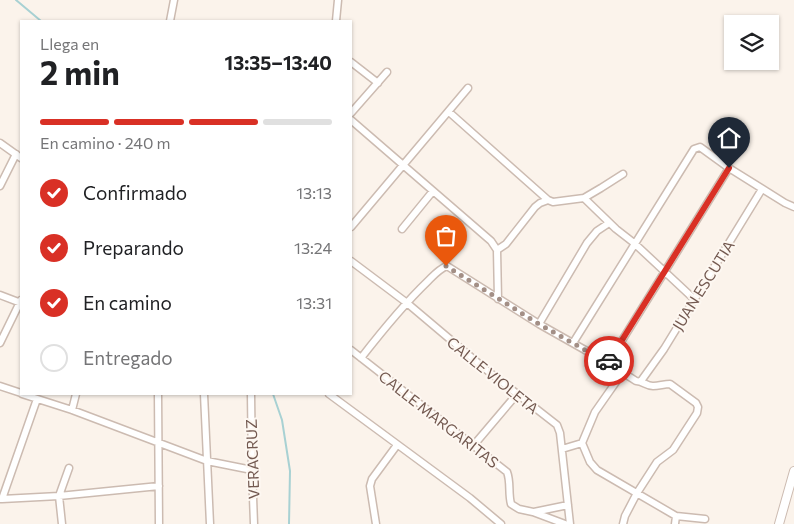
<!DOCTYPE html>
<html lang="es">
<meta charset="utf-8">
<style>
:root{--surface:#fff;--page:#f6f6f6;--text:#202124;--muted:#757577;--line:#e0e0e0;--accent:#d93025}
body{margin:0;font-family:Commissioner,sans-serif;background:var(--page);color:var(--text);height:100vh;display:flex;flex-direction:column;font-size:19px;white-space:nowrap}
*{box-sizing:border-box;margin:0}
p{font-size:16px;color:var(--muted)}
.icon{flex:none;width:28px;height:28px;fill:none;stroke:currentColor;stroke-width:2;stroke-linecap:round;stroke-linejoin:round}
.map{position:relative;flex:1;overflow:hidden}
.panel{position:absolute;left:20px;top:20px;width:332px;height:375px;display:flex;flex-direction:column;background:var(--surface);border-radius:0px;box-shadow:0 1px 4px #0004}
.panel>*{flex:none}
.fabs{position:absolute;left:724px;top:15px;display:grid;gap:10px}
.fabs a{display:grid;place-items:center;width:55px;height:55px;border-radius:0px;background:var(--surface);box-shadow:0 1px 4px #0004;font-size:25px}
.pin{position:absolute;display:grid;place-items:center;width:42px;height:42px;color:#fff;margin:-51px -21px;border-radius:50% 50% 50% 0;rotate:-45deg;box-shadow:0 0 5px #0007}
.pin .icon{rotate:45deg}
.courier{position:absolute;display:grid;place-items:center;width:50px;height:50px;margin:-25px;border:4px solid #d93025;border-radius:50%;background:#fff;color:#222;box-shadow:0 1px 6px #0007}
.overview em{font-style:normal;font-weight:700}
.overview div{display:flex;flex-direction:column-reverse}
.overview{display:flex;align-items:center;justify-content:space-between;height:85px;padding:0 20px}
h1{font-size:32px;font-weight:700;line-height:38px}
.bar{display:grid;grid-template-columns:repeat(4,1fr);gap:8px 5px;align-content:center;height:60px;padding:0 20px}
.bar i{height:6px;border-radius:4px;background:var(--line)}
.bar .selected{background:var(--accent)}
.bar p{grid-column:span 4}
ol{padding:0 20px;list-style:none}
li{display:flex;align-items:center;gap:15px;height:55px}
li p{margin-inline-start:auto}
li .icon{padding:5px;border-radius:50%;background:var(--accent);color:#fff;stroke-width:4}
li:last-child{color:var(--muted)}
li i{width:28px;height:28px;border:2px solid var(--line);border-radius:50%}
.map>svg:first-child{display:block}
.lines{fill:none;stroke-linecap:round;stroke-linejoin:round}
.stream{stroke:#a8d1d3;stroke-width:2}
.minor-casing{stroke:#ccbbb1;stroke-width:9}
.tertiary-casing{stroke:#ccbbb1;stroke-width:10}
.minor{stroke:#fff;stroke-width:6}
.tertiary{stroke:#fff;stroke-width:8}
.done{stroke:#a38f86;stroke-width:5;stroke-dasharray:0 9}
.route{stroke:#d93025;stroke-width:6}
.labels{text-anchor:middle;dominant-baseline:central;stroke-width:4;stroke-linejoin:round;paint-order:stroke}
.street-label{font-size:15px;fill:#735950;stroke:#fdf7f1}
</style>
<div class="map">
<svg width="794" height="524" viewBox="0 0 794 524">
<rect width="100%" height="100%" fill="#fbf3eb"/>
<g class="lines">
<path class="stream" d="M16,0L41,21
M273,394L282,420L290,471L289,524"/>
<defs>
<path id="minor" d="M170,21L174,0
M336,21L338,0
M351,62L378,83
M449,112L548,200
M351,113L387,72
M351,120L491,241L497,250
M0,143L21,158
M0,186L16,154
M584,198L616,229L634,243L694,299
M351,227L468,88
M402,229L433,191
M497,250L506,244L535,207L540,203L548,200L553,202L584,198L601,188L623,174
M497,250L498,299
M351,261L407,303L484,368L557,425L560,433L570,524
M0,295L21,303
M539,324L587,243L597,231L609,223
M0,343L21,300
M573,343L694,149L700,147L729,168L785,203L794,207
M351,350L507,472C511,482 508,493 511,504L519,509L533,512L565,524
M361,358C382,331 404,304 428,281C434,275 439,269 447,266L539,324L608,363L636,381C643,381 646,386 653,386C659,386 664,384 670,384L696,403L698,407L697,413L673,450L657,462L637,493L625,516L623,524
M608,363L729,168
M641,381L664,349L762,189
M0,386L21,393
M22,394L72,410L207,461L252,470
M158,394L159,524
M204,394L210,524
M251,394L252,470L254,524
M329,394L470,498L501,524
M72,410L76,394
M582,443L590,462L597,470L676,516L705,519
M582,443L595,412L623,372
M473,446L517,394
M562,449L582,443
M0,499H2L59,496L159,486
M2,499L37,399
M534,512L568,505
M62,524L59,496L69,468
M376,524L370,486L372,479L397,445
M675,524L676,516"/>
<path id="tertiary" d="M779,524L794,471"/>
</defs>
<use href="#minor" class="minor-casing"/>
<use href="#tertiary" class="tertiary-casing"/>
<use href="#minor" class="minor"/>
<use href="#tertiary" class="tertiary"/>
</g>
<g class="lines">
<path class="done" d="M446,266L539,324L608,363L609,361"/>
<path class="route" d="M609,361L729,168"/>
</g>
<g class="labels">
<g class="street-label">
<text transform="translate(703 285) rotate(-58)">JUAN ESCUTIA</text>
<text transform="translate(493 375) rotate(39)">CALLE VIOLETA</text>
<text transform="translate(439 419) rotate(38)">CALLE MARGARITAS</text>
<text transform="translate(252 459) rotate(-92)">VERACRUZ</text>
</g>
</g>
</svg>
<div class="fabs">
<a><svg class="icon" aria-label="layers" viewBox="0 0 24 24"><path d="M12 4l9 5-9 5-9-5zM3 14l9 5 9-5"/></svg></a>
</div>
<div class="pin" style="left:446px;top:266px;background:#ea580c"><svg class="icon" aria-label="bag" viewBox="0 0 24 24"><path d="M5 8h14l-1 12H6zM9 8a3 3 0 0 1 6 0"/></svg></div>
<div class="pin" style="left:729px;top:168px;background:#1f2937"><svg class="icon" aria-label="home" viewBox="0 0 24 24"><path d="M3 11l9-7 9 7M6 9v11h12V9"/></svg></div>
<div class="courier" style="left:609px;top:361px"><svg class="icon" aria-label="car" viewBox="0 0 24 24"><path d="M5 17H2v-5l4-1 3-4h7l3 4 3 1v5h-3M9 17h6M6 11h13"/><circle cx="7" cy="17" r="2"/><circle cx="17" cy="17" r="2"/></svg></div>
<section class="panel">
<div class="overview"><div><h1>2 min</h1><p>Llega en</p></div><em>13:35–13:40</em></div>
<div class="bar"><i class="selected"></i><i class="selected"></i><i class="selected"></i><i></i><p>En camino · 240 m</p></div>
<ol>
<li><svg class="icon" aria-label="check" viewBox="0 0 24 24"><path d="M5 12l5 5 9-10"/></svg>Confirmado<p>13:13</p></li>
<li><svg class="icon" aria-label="check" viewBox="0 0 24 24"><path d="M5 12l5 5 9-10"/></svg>Preparando<p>13:24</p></li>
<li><svg class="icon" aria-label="check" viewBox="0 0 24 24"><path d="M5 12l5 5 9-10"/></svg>En camino<p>13:31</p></li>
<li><i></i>Entregado</li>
</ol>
</section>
</div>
